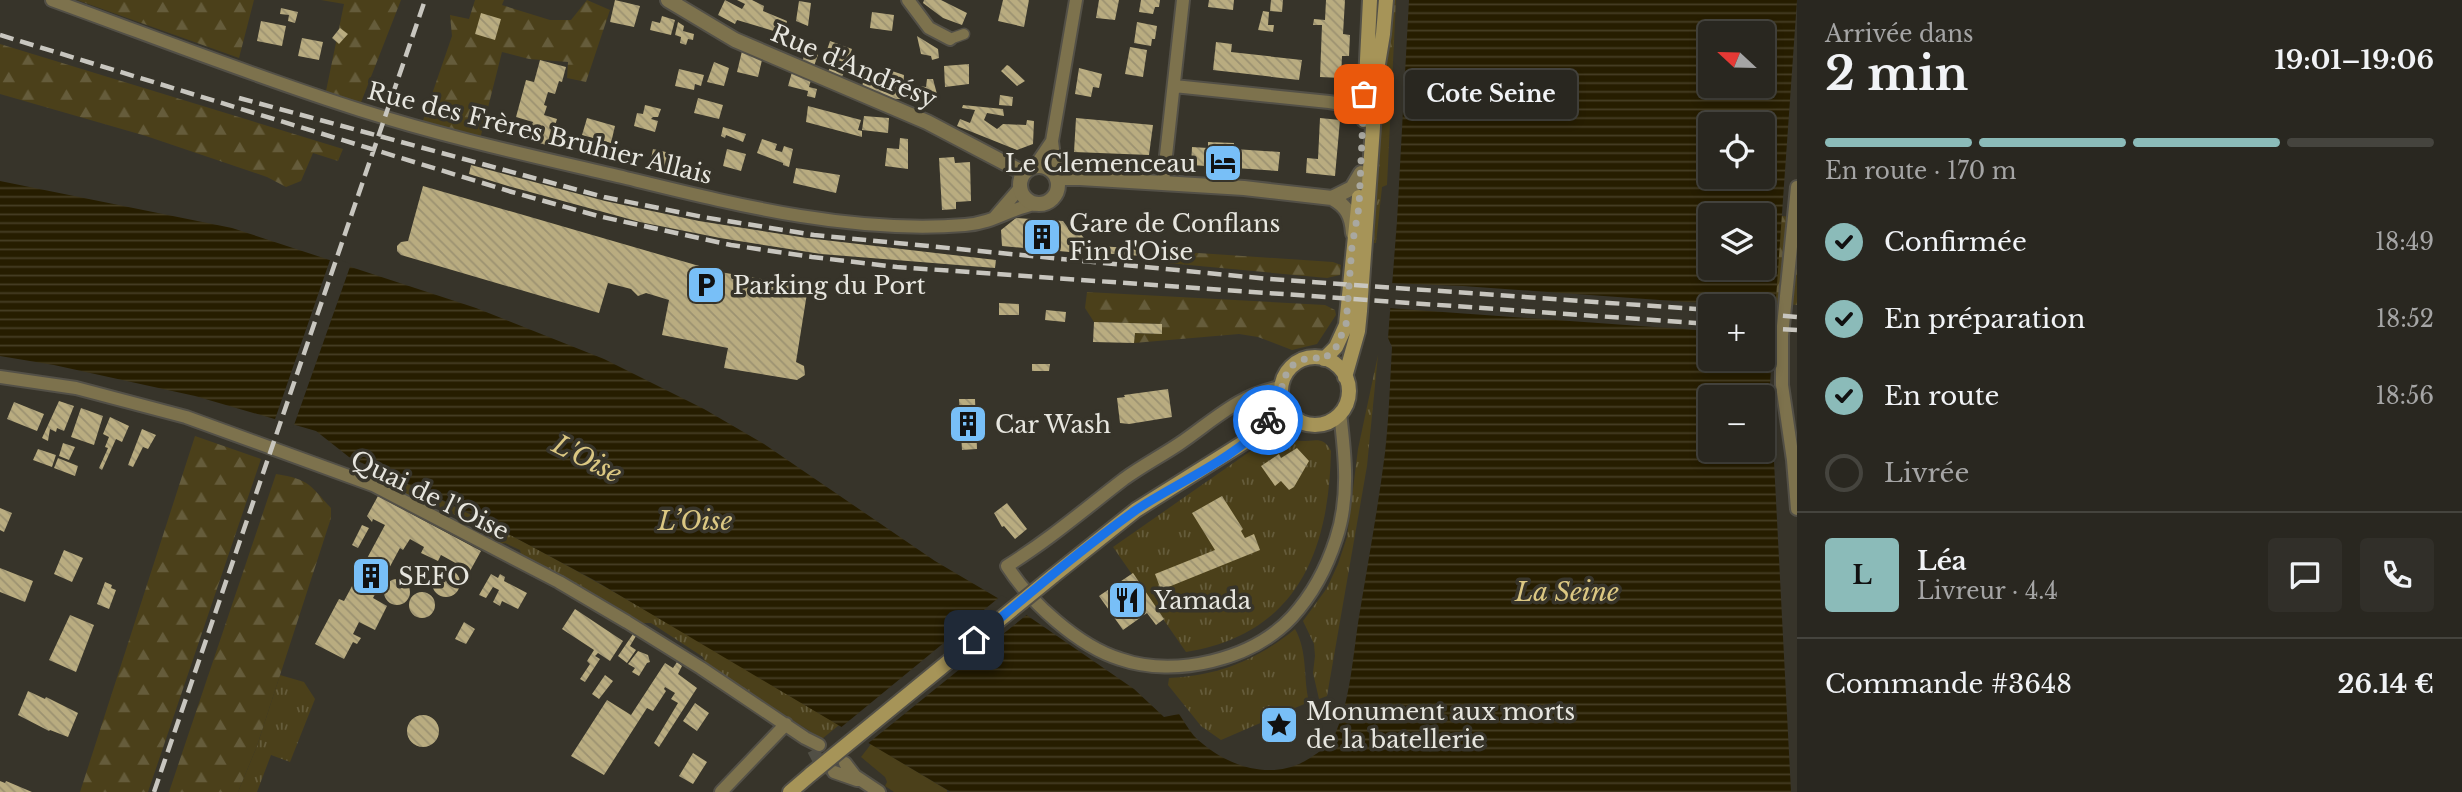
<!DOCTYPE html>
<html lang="fr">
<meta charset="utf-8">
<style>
:root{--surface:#292720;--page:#312f29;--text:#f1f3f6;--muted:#a5a5a5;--line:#45443e;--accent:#8bbbb9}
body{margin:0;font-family:"Libre Baskerville",serif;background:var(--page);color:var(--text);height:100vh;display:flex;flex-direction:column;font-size:26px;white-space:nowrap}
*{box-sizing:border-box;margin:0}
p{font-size:23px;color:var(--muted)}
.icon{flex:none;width:38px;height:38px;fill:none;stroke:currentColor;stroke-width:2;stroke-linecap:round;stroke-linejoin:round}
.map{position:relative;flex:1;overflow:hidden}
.details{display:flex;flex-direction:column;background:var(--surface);width:665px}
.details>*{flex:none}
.needle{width:46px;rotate:292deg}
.controls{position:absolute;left:1698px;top:21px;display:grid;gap:14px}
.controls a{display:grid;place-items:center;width:77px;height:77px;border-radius:7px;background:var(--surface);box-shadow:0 4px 10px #0003,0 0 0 2px var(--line);font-size:35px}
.pin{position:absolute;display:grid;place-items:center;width:60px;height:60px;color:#fff;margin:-30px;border-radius:14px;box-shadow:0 4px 10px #0006}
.courier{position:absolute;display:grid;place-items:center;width:70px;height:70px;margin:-35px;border:5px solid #1a73e8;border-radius:50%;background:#fff;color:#222;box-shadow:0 2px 9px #0007}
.bubble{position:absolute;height:49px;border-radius:7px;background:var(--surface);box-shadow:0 4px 10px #0003,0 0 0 2px var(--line);font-size:23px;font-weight:700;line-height:49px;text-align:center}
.head em{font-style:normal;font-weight:700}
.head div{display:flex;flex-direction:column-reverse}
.head{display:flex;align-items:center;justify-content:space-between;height:119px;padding:0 28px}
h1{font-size:46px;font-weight:700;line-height:52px}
.bar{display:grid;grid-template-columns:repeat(4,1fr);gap:10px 7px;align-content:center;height:84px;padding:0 28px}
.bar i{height:9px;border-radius:5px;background:var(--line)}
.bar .selected{background:var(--accent)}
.bar p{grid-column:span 4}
.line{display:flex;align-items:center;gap:18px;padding:0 28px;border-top:2px solid var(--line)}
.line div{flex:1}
.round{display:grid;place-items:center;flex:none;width:74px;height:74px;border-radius:7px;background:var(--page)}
ol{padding:0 28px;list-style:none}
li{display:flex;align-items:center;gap:21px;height:77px}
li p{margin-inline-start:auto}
li .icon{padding:7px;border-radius:50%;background:var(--accent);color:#111;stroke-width:4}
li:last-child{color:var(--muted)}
li i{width:38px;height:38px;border:4px solid var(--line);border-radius:50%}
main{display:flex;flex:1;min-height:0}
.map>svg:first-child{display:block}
.grass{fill:url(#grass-tufts)}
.forest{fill:url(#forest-firs)}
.garden{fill:#4b401a}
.water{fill:url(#water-rules);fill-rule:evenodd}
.pier{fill:#37342a}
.building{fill:url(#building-back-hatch)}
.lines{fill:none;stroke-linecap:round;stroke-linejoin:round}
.minor-tunnel{stroke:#514f45;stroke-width:12;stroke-dasharray:12 6;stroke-linecap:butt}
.pedestrian-casing{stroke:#535047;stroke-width:13}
.minor-casing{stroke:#535047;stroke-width:16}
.tertiary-casing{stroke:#535047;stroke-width:18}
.secondary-casing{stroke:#535047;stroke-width:18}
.pedestrian{stroke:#7d724d;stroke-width:10}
.minor{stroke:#7d724d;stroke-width:12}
.tertiary{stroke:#7d724d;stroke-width:14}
.secondary{stroke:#a69458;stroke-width:14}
.rail{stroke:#c8c6bf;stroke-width:4.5;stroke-dasharray:14 7;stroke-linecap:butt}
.secondary-bridge-casing{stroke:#535047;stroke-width:18;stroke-linecap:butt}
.secondary-bridge{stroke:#a69458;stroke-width:14}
.done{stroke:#a9a8a0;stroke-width:7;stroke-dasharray:0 12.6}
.route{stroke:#1a73e8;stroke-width:9}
.labels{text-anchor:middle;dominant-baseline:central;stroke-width:7;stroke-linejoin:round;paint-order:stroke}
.street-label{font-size:24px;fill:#e7e6df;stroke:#37342a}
.poi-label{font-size:24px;fill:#e7e6df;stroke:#37342a;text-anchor:start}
.water-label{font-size:26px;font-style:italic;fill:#dbc782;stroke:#37342a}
</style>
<main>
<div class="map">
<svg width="1797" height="792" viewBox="0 0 1797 792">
<defs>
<pattern id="grass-tufts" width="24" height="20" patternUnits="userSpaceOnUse" patternTransform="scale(1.75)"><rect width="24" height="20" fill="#4b401a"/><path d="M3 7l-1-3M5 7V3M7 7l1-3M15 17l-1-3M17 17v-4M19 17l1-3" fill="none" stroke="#655c3b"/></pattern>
<pattern id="forest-firs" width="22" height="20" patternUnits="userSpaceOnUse" patternTransform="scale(1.75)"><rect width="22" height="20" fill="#4b401a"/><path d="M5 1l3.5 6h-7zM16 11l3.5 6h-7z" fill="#655c3b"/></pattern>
<pattern id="water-rules" width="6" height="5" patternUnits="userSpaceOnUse" patternTransform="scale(1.75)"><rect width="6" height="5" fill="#261d00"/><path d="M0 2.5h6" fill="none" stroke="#463e25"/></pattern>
<pattern id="building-back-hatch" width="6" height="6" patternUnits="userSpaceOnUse" patternTransform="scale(1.75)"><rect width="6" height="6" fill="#b9ac80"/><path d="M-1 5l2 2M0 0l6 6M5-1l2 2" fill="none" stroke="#9c9271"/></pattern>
</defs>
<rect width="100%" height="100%" fill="#37342a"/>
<path class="grass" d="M1389,0H1396L1387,185L1382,187L1376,243H1374Z
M1378,355L1367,466L1327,696L1319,699L1313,673L1315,656L1314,644L1303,621L1327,588L1338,564L1347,537L1358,449Z
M1272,436C1281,438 1292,441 1302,441C1315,441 1324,436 1331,451C1329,552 1297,634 1186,652L1113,547Z
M364,465C530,536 683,633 839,725L822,739L706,664L703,657L651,623H642L609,602L521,555L520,550L505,543L501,544L491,538L490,533L432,503H421L362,474Z
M1295,629C1308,652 1303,678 1309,702L1221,740L1201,726L1168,685L1169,678C1218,676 1257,660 1295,629Z
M280,675L304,682L315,699L290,762L271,755L257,792H238L257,746Z"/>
<path class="forest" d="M77,0H254L239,58Z
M321,0H401L360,105L326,91L344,4Z
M475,0H504L502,5L550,20H571L587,0L610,10L586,82L567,78L568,62L529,59L502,52L480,139L419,132L452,36L450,15L469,19Z
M0,44L343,149L338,161L313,153L301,181L286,187L267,177L146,136L0,94Z
M1781,216L1797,217V305L1774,303Z
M1168,251L1333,262L1341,265L1340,275L1327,278L1167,263L1163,260Z
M1087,292L1325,305L1335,310L1336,315L1317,344L1292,350L1258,337L1239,334L1134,343L1135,333L1161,334L1162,324L1094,322L1085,308Z
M195,436L261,459L148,792H80Z
M276,474C309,479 310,485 331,508V518L257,746L238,792H169Z"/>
<path class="garden" d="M871,744L947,790V792H894L885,786L887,782L885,777L861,757Z"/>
<path class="water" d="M1409,0H1797L1770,384L1791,792H951L594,580L460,508L349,457L316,431L195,396L54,365L0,356V181L232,228L476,308L604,359L704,409L764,444L935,561L1028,616L1134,689L1164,717L1179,714C1184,721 1188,729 1194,736C1224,766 1272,783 1310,758C1320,752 1331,743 1336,732C1351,697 1353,654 1359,617C1368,562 1378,508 1385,453C1389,418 1390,382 1392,347L1388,338L1397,221ZM1710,33H1762V86H1710ZM1710,124H1762V177H1710ZM1710,215H1762V268H1710ZM1710,306H1762V359H1710ZM1710,397H1762V450H1710Z"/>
<path class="pier" d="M331,257L351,264L293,428L274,422Z
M1389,283L1463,286L1743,306H1710V331L1387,308Z
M1002,595L1029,613L866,745L839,729Z"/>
<path class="building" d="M615,0L640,6L634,27L610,22Z
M725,0L742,9L745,4L737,0H752L764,6L763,11L787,21L784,34L737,20L735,24L718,15Z
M924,0H941L967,13L962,25L943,18L923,3Z
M1003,0H1029L1024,27L998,21Z
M1099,0H1119L1115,20L1096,18Z
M1141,0H1160L1159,7H1155L1153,14L1139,12Z
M1209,0H1234L1233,10L1208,7Z
M1271,0H1283L1282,12L1270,11Z
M1326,0H1345L1343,34L1350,35L1349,56H1342L1341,78L1320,77L1322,25H1313L1314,19L1325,20Z
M799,1L811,3L808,26L796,21Z
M281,8L298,12L295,23L288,21L289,15L280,14Z
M1263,11L1269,12L1268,25H1274L1273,32L1258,30Z
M872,12L894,15L892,31L870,28Z
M481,13L501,19L495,40L475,34Z
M662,16L675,20L671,35L650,30L652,21L660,23Z
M261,21L286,26L282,46L257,41Z
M678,22L684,26L683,31L694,34L693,40L688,39L686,45L680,43L681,37L675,35Z
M1137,22L1157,26L1155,39H1152L1151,46L1134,43Z
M340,28L348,34L339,44L332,38Z
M917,36L938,49L939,58L932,60L931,56L921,54Z
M302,38L323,42L319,60L298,56Z
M830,41L852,49L847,63L825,56Z
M1216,42L1232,44L1231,52L1302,60L1299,80L1213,70Z
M1130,47L1147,50L1143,77L1125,74Z
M806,50L818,55L814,66L802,62Z
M742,51L762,60L758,77L737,72Z
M540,60L566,67L562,82L559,81L555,94L548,92L544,105L547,106L544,115L557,119L549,146L527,139L533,122L516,117L526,80L534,82Z
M714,62L729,68L724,86L707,82Z
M832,62L846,67L842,77L828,72Z
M969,64V84L945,87L944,66Z
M1007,65L1009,66L1025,81L1017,86L1001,71Z
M1079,68L1102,74L1099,88L1093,87L1091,97L1075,94Z
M679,69L704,75L701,86L695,84L694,90L675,86Z
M892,71L904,75L902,99H890L862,87L865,73L891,81Z
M792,72L811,80L809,87L817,89L815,98L807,96L808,91L788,86Z
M927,79H933L938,98H932V103L917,102L918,86L926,87Z
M1000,95L1013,97L1012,106L999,105Z
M698,98L723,105L719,119L694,113Z
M645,105L661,109L658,117H653L651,119L658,121L655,132L634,126L637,113L643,114Z
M963,105L1003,109L1004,116L987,113L984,120L997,129L1003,124L1026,125L1027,120L1034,121L1033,144L1017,150L957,126L960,119L970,123L975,110L962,108Z
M808,106L861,120L858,130L862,131V137L806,122Z
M864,116L889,118L888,133L862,130Z
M587,118L615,126L611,143L582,135Z
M1076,118L1153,125L1149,155L1074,152Z
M1320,118L1340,120L1335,176L1306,173L1307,158L1318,159Z
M723,127L746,134L743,142L726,135L725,138L721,136Z
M900,138L908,139V169L885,166L887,148L899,149Z
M762,139L777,144L775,150L782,152L784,146L793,149L789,167L783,165V163L757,153Z
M1208,142L1234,143V149L1280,152L1278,171L1191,165L1192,147L1208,148Z
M653,149L683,156L678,176L666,173L667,170L650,164Z
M727,149L746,154L741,171L723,166Z
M954,157L955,163L970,162L971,201L956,202V209L942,210L939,158Z
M471,165L605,201L699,221L807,238L996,260L995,268L821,254L720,238L640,222L508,186L469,174Z
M796,168L840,175L836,193L793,183Z
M423,186L720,272L808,287L796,362L804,366L805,375L797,380L724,368L728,348L662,335L669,300L646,293L638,296L631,289L608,283L599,313L401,255L397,251V246L401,242L408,241Z
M1016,218L1063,221L1071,232L1076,228L1087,242L1082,246L1081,253L1002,246L1001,230Z
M1099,246L1143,249V256L1099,253Z
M999,303L1019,304V315H999Z
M1046,310L1066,312L1065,322L1045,320Z
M1094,322L1162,324V334L1135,333L1134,343L1093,342Z
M1032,364H1050L1049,371H1032Z
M1168,389L1172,417L1129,424L1120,423L1117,398L1125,397L1124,395Z
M959,399H975L977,449L962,450Z
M59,401L74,406L64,431L57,428L56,432L50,429L48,441L42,438Z
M14,402L44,414L37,431L7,419Z
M81,408L103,416L94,445L71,437Z
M110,417L129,426L122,442L116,439L102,470L99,468L108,448L105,447L109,437L103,434Z
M142,429L156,435L148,449L143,447L133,467L128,465Z
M63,443L75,447L69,460L59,456Z
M1297,448L1309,461L1294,487L1289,490L1281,481L1275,486L1261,466L1279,454L1281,458Z
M38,449L56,455L52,467L33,460Z
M58,458L78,466L75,476L54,468Z
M378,496L481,551L470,571L441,555L438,561L421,553L424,547L410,539L403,550L400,548L373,598L387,606L375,630L359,622L353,634L361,638L357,644L353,642L344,659L315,644L339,599L344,601L385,525L373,519L372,522L367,516Z
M1222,496L1243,529L1241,531L1245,538L1254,534L1260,550L1161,590L1155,574L1215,550L1192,513Z
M1007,503L1027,529L1015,539L1004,526L1002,527L994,513Z
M0,508L12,513L4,532L0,530Z
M362,525L369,528L358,548L352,545Z
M64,550L83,558L72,582L54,574Z
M0,568L33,581L25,602L0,592Z
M432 583a14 14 0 1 1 28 0a14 14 0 1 1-28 0Z
M1133,573L1164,619L1156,625L1147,613L1123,630L1099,596Z
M491,574L498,578L500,574L505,577L504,581L527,593L518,609L502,601L500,606L493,602L499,590L493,587L486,598L479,595Z
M384 592a13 13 0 1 1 26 0a13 13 0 1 1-26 0Z
M105,582L112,585L111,588L116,590L109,609L97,604Z
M409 605a13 13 0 1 1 26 0a13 13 0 1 1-26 0Z
M575,609L623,641L610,661L598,653L595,656L600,659L585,682L580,679L590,664L587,661L594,650L562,629Z
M70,615L94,625L76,672L49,660Z
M464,622L475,629L466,644L455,639Z
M633,634L636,636L630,646L636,650L627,663L618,656Z
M638,651L648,655L650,662L647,663L639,676L632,672L635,668L628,664Z
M677,662L682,666L678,674L697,688L659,747L654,743L678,703L671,699L675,693L665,687L664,689L666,691L653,711L647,708L604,775L571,756L607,700L631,715L665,663L673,668Z
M605,675L613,681L599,699L592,694Z
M28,691L45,699L46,697L78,713L68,737L50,730L49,731L18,715Z
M695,703L709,713L697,731L683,721Z
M407 731a16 16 0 1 1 32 0a16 16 0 1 1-32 0Z
M693,753L707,762L693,784L679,776Z
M0,781L5,783L6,781L32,792H0Z"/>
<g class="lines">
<path class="minor-tunnel" d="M813,750L820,763L830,770"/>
<defs>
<path id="pedestrian" d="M950,39L964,34"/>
<path id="minor" d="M52,0C154,37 256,77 360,110C448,138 537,157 626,178C737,205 851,234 965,225C994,223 1011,208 1035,204
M908,0L929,28L950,39
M1174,86L1329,102L1365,108
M1035,166L1052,141
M1056,174L1052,141L1076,0
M1163,183L1183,0
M1797,187L1782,336V385L1793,460L1797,509
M995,217L1020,188
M0,377L76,388L186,417L373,485L559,582L627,622L701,668L805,738L819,745
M1281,387C1239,394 1213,421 1179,444C1161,456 1142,466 1124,479C1085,509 1049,540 1007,566C1030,602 1078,646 1120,659C1175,678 1252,660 1292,617C1312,595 1327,567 1336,539C1350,498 1345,454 1340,413
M845,763L855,776L879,792
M834,772L857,780
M721,792L786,724"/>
<path id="tertiary" d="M668,0L735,40L927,122L1024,173
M1020 185a19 19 0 1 1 38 0a19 19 0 1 1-38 0Z
M1058,178H1080L1244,188L1332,198L1352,188L1361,173
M1332,198C1347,206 1352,216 1353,233"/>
<path id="secondary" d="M1364,120L1370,0
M1281 391a34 34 0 1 1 68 0a34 34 0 1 1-68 0Z
M1324,359L1336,347L1346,325L1359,197
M1345,377L1358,331L1360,311L1377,70L1383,34L1386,0
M1259,435L1300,421
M1053,576L1136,510L1251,438L1265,424L1282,400
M790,792L811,774"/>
</defs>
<use href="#pedestrian" class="pedestrian-casing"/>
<use href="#minor" class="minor-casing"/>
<use href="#tertiary" class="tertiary-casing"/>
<use href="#secondary" class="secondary-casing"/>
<use href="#pedestrian" class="pedestrian"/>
<use href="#minor" class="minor"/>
<use href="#tertiary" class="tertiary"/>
<use href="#secondary" class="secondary"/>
<path class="rail" d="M0,35L512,192L598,216L731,245L812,257L897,267L1710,324
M239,98L604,197L703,217L814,235L1269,279L1710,310
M1762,314L1797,317
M1762,328L1797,330
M154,792L425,0"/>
<defs>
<path id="secondary-bridge" d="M811,774L1053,576"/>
</defs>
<use href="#secondary-bridge" class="secondary-bridge-casing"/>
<use href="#secondary-bridge" class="secondary-bridge"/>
</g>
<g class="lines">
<path class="done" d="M1268,420L1282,400V382L1291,366L1309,357L1324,359L1336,347L1346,325L1352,246L1359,207L1364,94"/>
<path class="route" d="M974,640C1027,596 1080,550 1136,510C1179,481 1235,460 1268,420"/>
</g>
<defs>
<symbol id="hotel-square" viewBox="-11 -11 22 22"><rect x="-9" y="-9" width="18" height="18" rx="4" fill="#78bff7" stroke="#37342a"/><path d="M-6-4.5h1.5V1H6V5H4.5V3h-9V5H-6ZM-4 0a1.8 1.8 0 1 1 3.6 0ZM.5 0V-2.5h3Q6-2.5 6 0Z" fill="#111"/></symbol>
<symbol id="building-square" viewBox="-11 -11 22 22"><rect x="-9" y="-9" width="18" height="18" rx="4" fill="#78bff7" stroke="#37342a"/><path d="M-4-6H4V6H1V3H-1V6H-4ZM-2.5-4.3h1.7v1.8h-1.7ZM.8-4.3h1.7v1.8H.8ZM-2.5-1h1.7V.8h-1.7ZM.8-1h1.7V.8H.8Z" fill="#111"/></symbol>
<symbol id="parking-square" viewBox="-11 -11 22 22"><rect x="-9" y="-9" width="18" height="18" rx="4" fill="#78bff7" stroke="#37342a"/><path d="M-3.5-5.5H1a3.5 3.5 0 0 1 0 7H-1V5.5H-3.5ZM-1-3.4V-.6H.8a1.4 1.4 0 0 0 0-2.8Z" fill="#111"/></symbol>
<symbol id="restaurant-square" viewBox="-11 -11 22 22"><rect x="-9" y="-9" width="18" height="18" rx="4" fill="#78bff7" stroke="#37342a"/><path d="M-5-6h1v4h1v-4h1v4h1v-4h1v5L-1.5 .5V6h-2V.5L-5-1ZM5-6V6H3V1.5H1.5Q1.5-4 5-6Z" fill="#111"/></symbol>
<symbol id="sight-square" viewBox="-11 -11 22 22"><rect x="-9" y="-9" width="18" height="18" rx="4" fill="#78bff7" stroke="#37342a"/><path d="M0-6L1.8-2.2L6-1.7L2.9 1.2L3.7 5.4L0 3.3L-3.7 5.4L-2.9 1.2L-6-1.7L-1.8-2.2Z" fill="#111"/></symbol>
</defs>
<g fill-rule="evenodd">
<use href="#hotel-square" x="1201" y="141" width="44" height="44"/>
<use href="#building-square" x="1020" y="215" width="44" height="44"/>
<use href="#parking-square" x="684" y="263" width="44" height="44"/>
<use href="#building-square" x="946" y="402" width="44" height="44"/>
<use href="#building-square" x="349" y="554" width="44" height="44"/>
<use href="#restaurant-square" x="1105" y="578" width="44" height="44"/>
<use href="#sight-square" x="1257" y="703" width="44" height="44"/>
</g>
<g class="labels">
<g class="street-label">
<text transform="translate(854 66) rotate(23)">Rue d'Andrésy</text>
<text transform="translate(540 133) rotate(14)">Rue des Frères Bruhier Allais</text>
<text transform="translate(430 495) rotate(26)">Quai de l'Oise</text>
</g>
<g class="poi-label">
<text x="1196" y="163" text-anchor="end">Le Clemenceau</text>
<text x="1069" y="223">Gare de Conflans<tspan x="1069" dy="28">Fin d'Oise</tspan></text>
<text x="733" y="285">Parking du Port</text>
<text x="995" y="424">Car Wash</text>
<text x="398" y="576">SEFO</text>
<text x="1154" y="600">Yamada</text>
<text x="1306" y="711">Monument aux morts<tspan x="1306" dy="28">de la batellerie</tspan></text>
</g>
<g class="water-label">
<text transform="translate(587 459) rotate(27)">L'Oise</text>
<text x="695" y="521">L’Oise</text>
<text x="1567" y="592">La Seine</text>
</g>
</g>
</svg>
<div class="controls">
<a><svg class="needle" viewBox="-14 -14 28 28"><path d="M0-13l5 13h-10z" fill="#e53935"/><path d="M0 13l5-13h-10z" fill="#a5a5a5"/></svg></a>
<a><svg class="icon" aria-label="locate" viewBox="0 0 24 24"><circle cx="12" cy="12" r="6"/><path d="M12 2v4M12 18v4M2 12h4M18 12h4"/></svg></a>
<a><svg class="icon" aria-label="layers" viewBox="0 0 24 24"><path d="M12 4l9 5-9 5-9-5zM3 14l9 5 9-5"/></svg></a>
<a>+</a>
<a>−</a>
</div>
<div class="pin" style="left:1364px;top:94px;background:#ea580c"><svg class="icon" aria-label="bag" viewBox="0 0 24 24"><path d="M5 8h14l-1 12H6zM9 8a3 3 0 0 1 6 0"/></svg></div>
<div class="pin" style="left:974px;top:640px;background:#1f2937"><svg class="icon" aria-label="home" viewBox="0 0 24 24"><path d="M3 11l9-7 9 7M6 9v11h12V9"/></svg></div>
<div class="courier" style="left:1268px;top:420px"><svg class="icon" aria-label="bike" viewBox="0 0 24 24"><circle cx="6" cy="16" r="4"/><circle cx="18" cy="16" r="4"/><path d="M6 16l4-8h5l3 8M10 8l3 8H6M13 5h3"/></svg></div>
<div class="bubble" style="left:1405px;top:70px;width:172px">Cote Seine</div>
</div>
<section class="details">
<div class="head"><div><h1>2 min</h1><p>Arrivée dans</p></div><em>19:01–19:06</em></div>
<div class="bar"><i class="selected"></i><i class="selected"></i><i class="selected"></i><i></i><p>En route · 170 m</p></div>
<ol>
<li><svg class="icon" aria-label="check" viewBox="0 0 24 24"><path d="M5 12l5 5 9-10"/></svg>Confirmée<p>18:49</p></li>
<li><svg class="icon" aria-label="check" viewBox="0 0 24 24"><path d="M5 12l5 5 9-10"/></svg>En préparation<p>18:52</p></li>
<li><svg class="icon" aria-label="check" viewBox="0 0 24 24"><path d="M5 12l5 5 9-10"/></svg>En route<p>18:56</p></li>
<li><i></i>Livrée</li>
</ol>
<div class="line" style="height:126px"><b class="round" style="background:var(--accent);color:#111">L</b><div><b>Léa</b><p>Livreur · 4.4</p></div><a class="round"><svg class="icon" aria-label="chat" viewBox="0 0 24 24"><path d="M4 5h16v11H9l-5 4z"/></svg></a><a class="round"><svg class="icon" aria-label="phone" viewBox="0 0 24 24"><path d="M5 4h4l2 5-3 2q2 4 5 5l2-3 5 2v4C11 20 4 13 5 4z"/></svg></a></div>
<div class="line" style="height:91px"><div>Commande #3648</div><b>26.14 €</b></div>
</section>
</main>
